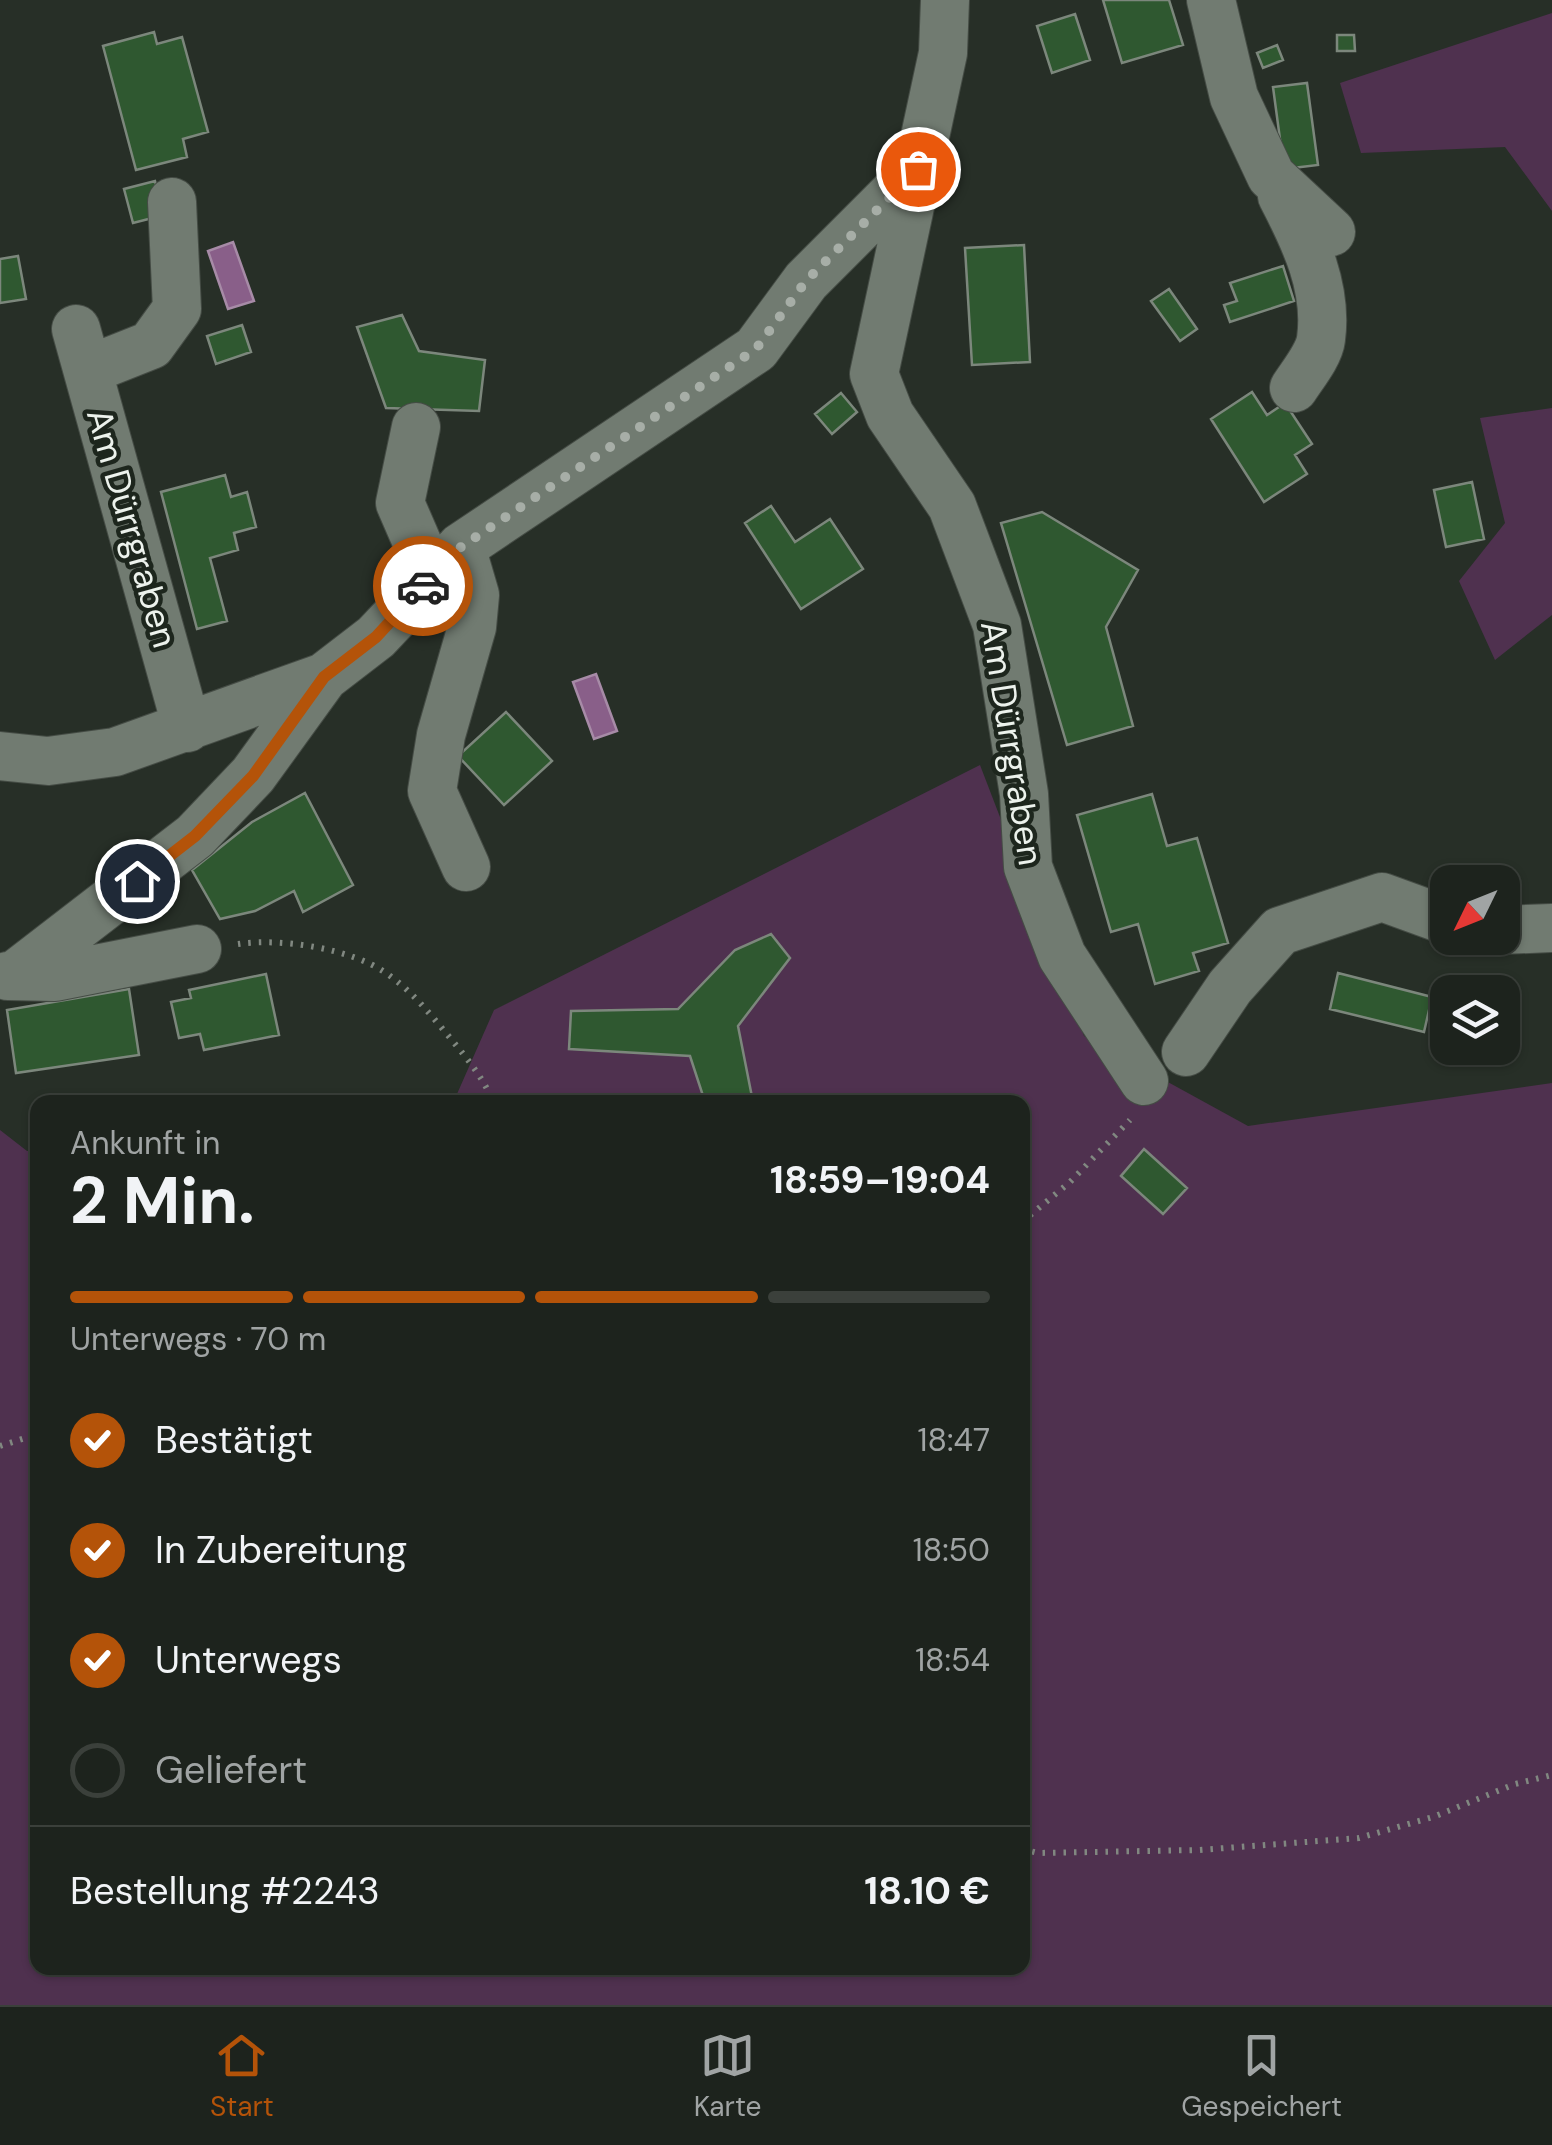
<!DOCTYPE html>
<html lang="de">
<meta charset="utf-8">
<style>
:root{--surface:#1d231d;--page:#252b26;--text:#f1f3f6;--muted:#a0a4a4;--line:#3b403b;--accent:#b45309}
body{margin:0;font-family:"DM Sans",sans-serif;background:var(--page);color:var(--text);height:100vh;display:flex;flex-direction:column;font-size:38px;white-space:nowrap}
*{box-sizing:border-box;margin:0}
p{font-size:32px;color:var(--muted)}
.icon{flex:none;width:55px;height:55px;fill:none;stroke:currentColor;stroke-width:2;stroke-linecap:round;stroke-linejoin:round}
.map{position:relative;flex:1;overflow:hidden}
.panel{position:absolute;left:30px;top:1095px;width:1000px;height:880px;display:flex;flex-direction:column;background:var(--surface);border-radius:20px;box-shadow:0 2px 8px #0004,0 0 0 2px var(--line)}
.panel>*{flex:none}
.needle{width:65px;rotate:227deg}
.fabs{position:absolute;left:1430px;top:865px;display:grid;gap:20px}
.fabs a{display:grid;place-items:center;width:90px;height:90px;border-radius:20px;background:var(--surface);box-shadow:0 2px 8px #0004,0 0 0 2px var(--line);font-size:50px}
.pin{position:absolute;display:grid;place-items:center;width:85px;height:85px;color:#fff;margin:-42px;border:5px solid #fff;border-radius:50%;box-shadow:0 2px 10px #0007}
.courier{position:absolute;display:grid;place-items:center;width:100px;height:100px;margin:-50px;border:8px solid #b45309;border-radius:50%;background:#fff;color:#222;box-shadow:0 2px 12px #0007}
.overview em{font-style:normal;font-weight:700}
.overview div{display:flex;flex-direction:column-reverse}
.overview{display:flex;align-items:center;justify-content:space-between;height:170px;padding:0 40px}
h1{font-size:65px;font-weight:700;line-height:75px}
.bar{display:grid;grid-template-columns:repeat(4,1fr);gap:15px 10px;align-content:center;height:120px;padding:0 40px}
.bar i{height:12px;border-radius:8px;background:var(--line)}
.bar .selected{background:var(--accent)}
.bar p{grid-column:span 4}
.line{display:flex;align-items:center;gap:25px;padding:0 40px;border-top:2px solid var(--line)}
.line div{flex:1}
ol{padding:0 40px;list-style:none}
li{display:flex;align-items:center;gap:30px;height:110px}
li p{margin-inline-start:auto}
li .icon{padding:10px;border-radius:50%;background:var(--accent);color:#fff;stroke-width:4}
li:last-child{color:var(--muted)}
li i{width:55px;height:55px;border:5px solid var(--line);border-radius:50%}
.dock{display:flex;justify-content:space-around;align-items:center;height:140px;border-top:2px solid var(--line);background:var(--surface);font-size:28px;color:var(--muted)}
.dock a{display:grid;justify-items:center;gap:5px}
.dock .selected{color:var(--accent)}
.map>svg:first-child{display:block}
.green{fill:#4f314f}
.water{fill:#895f89;stroke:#a78ba7;stroke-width:2.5}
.building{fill:#2f5830;stroke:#7c877c;stroke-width:2.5}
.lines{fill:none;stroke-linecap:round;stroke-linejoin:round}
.minor-casing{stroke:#454c45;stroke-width:50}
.path{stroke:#818881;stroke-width:6;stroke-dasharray:2.5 8;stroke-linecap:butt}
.minor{stroke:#717b71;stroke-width:48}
.done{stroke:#a7aea7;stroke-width:10;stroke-dasharray:0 18}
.route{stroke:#b45309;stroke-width:12}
.labels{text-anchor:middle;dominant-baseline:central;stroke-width:9;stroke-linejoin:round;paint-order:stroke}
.street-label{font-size:35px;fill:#ecf2ec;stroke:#1d261d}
</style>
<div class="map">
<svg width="1552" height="2005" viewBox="0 0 1552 2005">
<rect width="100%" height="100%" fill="#272f27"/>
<path class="green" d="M1552,13V211L1505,147L1361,153L1340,83Z
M1552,408V615L1495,660L1459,581L1505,523L1480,418Z
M980,765L1084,1036L1248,1126L1552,1083V2005H0V1130L27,1151L38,1150V1968H1022V1102H397L457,1094L494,1010Z"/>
<path class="water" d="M233,242L254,301L228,309L208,251Z
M596,674L617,731L594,739L573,682Z"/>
<path class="building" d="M1103,0H1169L1183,45L1122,63Z
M1075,14L1090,60L1052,73L1037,26Z
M154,32L157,44L182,37L208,132L183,139L187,157L136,170L103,46Z
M1337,35H1354L1355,51H1337Z
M1277,45L1283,60L1263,68L1257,53Z
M1307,83L1318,165L1284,169L1273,87Z
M155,181L164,215L133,223L124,189Z
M1024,245L1030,362L972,365L965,248Z
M18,256L26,299L0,303V259Z
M1283,266L1294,301L1230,322L1224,305L1237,301L1230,283Z
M1169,289L1197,329L1180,341L1151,301Z
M402,315L419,351L485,360L479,411L386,408L357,327Z
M242,325L251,352L216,364L207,336Z
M1252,392L1267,415L1285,403L1312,444L1295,455L1307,474L1264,502L1211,419Z
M841,393L857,412L832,434L815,414Z
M225,475L231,497L247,492L256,527L234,533L238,550L210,558L227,621L197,629L161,492Z
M1472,482L1484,539L1446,547L1434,490Z
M771,506L795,542L830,519L863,569L801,609L745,523Z
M1042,512L1138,570L1106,627L1133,726L1067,745L1001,523Z
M506,712L552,761L504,805L458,756Z
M305,793L353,885L303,912L294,891L255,911L220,919L192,870L252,822Z
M1152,794L1167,846L1197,838L1228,943L1193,953L1199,971L1155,984L1138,924L1111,932L1077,815Z
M771,934L790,958L738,1026L753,1102H705L690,1056L569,1049L571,1011L678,1009L735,950Z
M1338,973L1432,997L1424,1032L1330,1009Z
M266,974L279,1035L204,1050L200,1034L179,1038L171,1002L191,998L189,990Z
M129,989L139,1055L16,1073L7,1010Z
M1144,1149L1187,1188L1163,1214L1121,1176Z"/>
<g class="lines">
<defs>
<path id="minor" d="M1211,0L1234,97L1271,176L1331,232
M918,169L874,374L890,415L952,506L997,625L1024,794L1028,867L1062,956L1144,1081
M1282,196C1305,240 1328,288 1321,339C1319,355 1303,374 1294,388
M76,329L187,728
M88,370L151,345L177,309L172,202
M416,427L400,503L423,556L427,582
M461,547L475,595L472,627L441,735L432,791L466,867
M0,756L48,761L115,752L324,677
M1502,930L1552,928
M16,974L195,836L253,775L324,677L376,637L461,547L756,349L806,281L918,169L943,53L945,0
M8,976L55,977L197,949
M1186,1052L1230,987L1280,931L1382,897L1448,921"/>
</defs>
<use href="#minor" class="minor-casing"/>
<path class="path" d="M238,944C280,938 350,948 386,973C412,991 431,1015 451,1039C468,1060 483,1077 493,1102
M1022,1222L1070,1182L1130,1120
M0,1446L38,1434
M1022,1849L1038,1853L1199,1850L1359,1838L1433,1817L1515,1784L1552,1775"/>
<use href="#minor" class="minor"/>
</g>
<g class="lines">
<path class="done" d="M423,586L461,547L756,349L806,281L918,169"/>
<path class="route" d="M137,881L195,836L253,776L324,677L376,637L423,586"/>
</g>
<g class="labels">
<g class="street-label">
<text transform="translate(132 528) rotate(74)">Am Dürrgraben</text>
<text transform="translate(1012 743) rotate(81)">Am Dürrgraben</text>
</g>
</g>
</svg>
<div class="fabs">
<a><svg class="needle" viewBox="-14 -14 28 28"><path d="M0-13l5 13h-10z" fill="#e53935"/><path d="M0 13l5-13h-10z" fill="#a0a4a4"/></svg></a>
<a><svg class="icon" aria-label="layers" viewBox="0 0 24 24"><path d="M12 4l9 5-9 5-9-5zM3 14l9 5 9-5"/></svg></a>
</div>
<div class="pin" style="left:918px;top:169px;background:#ea580c"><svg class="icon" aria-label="bag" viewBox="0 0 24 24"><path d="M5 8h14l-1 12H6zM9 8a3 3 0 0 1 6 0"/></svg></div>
<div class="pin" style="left:137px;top:881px;background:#1f2937"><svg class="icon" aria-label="home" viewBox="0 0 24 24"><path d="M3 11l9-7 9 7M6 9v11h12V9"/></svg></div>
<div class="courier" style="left:423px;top:586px"><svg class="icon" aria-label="car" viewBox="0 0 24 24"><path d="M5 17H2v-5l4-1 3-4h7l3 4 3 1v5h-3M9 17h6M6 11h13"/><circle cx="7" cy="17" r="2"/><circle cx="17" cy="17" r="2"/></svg></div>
<section class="panel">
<div class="overview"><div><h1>2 Min.</h1><p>Ankunft in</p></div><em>18:59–19:04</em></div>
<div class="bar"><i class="selected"></i><i class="selected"></i><i class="selected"></i><i></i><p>Unterwegs · 70 m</p></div>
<ol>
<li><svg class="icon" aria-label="check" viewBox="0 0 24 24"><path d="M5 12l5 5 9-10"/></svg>Bestätigt<p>18:47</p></li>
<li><svg class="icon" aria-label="check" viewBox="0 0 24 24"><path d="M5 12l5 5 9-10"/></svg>In Zubereitung<p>18:50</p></li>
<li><svg class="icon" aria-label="check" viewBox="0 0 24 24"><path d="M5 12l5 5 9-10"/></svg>Unterwegs<p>18:54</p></li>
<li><i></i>Geliefert</li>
</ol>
<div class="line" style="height:130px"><div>Bestellung #2243</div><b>18.10 €</b></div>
</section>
</div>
<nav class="dock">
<a class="selected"><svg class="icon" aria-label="home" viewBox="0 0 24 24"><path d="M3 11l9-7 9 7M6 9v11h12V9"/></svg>Start</a>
<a><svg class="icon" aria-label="map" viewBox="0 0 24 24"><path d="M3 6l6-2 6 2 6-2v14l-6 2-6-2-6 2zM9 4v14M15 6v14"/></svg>Karte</a>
<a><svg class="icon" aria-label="saved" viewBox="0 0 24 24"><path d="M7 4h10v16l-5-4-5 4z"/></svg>Gespeichert</a>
</nav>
